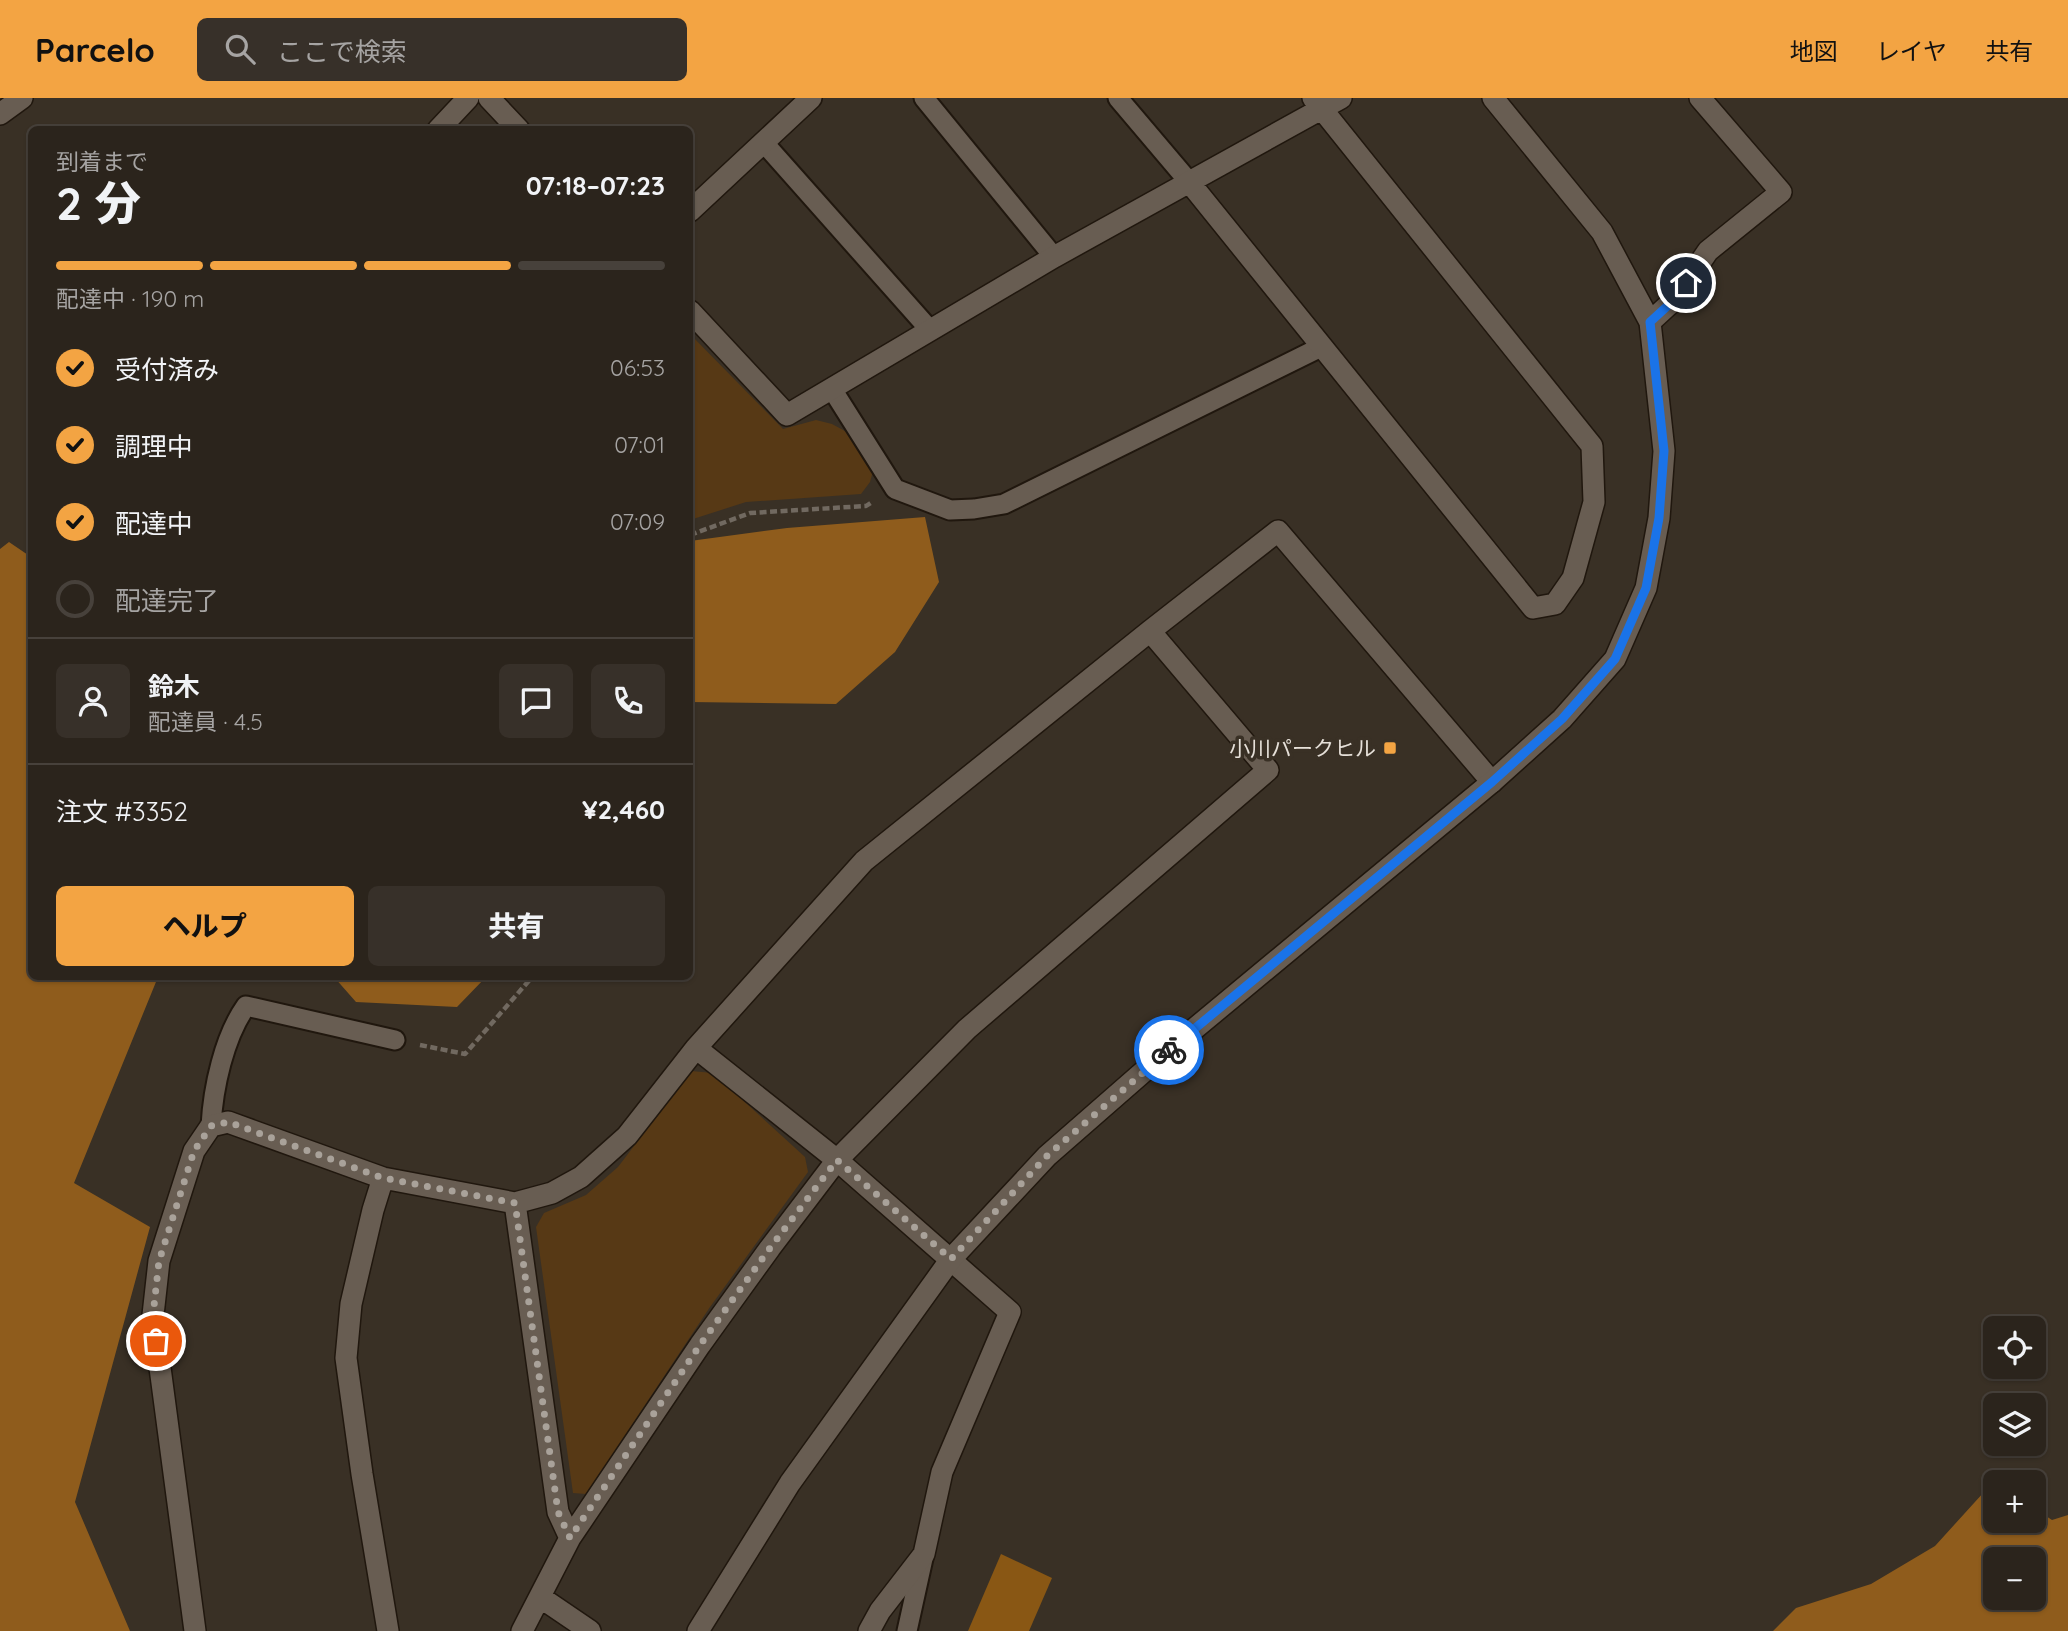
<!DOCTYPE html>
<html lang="ja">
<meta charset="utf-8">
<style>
:root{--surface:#2b241c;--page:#373029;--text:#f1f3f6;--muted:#a6a4a3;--line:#47413b;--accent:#f3a443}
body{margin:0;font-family:Quicksand,"Noto Sans JP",sans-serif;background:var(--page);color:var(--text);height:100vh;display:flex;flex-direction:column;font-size:26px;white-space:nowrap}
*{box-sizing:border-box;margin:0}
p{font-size:23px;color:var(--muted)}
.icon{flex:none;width:38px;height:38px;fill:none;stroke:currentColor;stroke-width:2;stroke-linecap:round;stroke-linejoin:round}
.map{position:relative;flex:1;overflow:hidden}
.sheet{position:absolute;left:28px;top:28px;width:665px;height:854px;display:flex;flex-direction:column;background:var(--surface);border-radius:10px;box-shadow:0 2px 5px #0004,0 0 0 2px var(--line)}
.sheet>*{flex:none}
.controls{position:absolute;left:1983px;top:1218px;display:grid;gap:14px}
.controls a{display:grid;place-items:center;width:63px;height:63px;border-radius:10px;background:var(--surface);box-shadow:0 2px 5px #0004,0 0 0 2px var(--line);font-size:35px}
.pin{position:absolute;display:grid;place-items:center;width:60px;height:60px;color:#fff;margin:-30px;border:4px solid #fff;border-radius:50%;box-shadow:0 2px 7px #0007}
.courier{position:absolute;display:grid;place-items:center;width:70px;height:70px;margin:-35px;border:5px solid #1a73e8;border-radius:50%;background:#fff;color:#222;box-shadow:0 2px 9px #0007}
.head em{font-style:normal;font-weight:800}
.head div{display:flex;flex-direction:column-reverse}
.head{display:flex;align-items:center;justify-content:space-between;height:119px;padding:0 28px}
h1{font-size:46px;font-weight:800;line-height:52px}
.bar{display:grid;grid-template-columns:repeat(4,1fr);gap:10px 7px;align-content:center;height:84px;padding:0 28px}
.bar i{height:9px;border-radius:5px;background:var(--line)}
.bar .active{background:var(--accent)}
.bar p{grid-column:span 4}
.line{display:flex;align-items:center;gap:18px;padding:0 28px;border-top:2px solid var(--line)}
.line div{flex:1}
.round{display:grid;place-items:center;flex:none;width:74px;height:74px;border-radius:10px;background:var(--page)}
ol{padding:0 28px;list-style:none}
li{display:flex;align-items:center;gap:21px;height:77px}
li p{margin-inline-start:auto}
li .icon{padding:7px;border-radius:50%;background:var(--accent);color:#111;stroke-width:4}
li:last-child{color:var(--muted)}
li i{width:38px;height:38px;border:4px solid var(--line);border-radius:50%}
.button{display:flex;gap:14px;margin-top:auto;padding:14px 28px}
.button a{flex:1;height:80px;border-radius:10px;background:var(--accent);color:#111;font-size:28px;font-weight:800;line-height:80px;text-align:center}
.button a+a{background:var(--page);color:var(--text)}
header{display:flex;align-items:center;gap:42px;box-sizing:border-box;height:98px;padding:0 35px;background:var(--accent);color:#111}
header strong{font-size:33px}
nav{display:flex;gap:38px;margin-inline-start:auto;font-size:24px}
.search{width:490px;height:63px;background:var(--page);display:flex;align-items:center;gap:18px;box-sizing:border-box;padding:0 24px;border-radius:10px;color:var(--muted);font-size:26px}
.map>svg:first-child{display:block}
.green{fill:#573915}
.forest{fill:#8f5c1c;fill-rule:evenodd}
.water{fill:#895714}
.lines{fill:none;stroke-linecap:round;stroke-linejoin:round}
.lane-casing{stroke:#20170e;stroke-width:23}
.street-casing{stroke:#20170e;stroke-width:24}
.secondary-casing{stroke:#20170e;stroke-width:24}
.path{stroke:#716960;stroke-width:4.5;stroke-dasharray:7 3.5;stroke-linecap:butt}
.lane{stroke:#685d52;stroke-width:19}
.street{stroke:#685d52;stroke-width:21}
.secondary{stroke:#685d52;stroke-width:21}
.done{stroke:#a9a29a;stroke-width:7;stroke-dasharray:0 12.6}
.route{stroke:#1a73e8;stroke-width:9}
.poi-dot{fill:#f3a443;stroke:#393025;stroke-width:2.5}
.labels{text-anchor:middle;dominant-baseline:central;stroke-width:7;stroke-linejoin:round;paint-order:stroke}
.poi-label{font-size:21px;fill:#e6e0d9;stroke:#393025;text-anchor:end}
</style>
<header>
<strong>Parcelo</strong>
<div class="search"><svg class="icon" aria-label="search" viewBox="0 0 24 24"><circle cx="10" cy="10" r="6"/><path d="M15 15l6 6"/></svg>ここで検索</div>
<nav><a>地図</a><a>レイヤ</a><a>共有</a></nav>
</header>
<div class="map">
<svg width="2068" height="1533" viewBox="0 0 2068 1533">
<rect width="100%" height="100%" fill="#393025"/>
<path class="green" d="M690,236L783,331L816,322L832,326L854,338L873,373L870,384L861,396L746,404L690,422Z
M691,973L713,975L805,1059L808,1074L710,1209L586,1396L573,1395L536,1129L544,1115L586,1097L618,1069Z"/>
<path class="forest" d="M925,419L939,484L895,554L836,606L690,604V443L787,430Z
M9,444L31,459L32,878L158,879L74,1085L150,1129L75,1404L130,1533H0V451Z
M334,879H486L457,909L356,904Z
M1994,1383L1995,1423H2034V1410L2052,1422L2068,1417V1533H1773L1796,1510L1871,1486L1935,1448ZM1995,1461H2034V1500H1995Z"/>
<path class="water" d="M1001,1456L1052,1480L1029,1533H968Z"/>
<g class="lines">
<defs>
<path id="lane" d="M924,0L1054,159
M1118,0L1190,85
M764,45L930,232
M832,291L895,391L950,412L974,411L1004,406L1321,249
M211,1028C213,990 224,939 246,908L395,942
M907,1533L924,1456"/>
<path id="street" d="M489,0L519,32
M0,16L22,0
M438,32L468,0
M1190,85L1533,510L1555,506L1573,480L1594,404L1592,348L1313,0
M690,113L811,0
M690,213L787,317L1054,159L1341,0
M1650,224L1675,201L1708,153L1781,94L1700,0
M696,950L837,1062L1010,1214L942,1374L924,1456L880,1513L869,1533
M383,1080L373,1112L351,1206L346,1260L362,1376L388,1533
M515,1105L558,1414L570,1440
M540,1499L590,1533
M195,1533L153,1217L159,1163L194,1053L211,1028L228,1024L383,1080L515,1105L552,1095L581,1079L627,1038L696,950L864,763L1150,533L1278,433L1492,684
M522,1533L570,1440L700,1247L770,1150L837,1062L967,931L1268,672L1150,533"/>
<path id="secondary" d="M698,1533L790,1385L951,1161L1047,1058L1158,961L1492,684L1562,621L1615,561L1646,490L1659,420L1664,353L1650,224L1602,134L1493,0"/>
</defs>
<use href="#lane" class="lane-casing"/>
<use href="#street" class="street-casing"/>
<use href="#secondary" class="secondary-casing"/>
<path class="path" d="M690,437L750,415L866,408L872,404
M420,947L465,956L533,878"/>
<use href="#lane" class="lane"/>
<use href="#street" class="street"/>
<use href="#secondary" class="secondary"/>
</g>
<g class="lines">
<path class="done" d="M156,1243L153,1217L159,1163L194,1053L211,1028L228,1024L383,1080L515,1105L558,1414L570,1440L700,1247L770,1150L837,1062L951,1161L1047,1058L1169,952"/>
<path class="route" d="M1169,952L1492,684L1562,621L1615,561L1646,490L1659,420L1664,353L1650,224L1675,201L1686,185"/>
</g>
<rect class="poi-dot" x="1383" y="643" width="14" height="14" rx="3.5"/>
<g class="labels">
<g class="poi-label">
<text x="1376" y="650">小川パークヒル</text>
</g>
</g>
</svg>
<div class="controls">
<a><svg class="icon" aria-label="locate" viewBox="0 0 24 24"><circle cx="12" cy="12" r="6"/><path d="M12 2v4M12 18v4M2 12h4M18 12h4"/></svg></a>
<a><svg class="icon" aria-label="layers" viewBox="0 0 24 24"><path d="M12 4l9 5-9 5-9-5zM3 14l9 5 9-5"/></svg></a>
<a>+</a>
<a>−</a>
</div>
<div class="pin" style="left:156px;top:1243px;background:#ea580c"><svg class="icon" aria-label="bag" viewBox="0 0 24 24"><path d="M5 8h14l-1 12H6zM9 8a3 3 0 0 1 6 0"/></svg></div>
<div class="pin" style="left:1686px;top:185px;background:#1f2937"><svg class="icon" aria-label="home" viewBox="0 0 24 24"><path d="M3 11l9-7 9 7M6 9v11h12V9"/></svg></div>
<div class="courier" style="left:1169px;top:952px"><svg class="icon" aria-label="bike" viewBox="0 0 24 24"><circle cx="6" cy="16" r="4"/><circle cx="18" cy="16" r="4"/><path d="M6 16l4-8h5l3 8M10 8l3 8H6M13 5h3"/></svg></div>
<section class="sheet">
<div class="head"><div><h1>2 分</h1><p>到着まで</p></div><em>07:18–07:23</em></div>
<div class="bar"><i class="active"></i><i class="active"></i><i class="active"></i><i></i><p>配達中 · 190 m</p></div>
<ol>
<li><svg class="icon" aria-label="check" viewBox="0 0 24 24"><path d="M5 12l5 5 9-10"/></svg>受付済み<p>06:53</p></li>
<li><svg class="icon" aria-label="check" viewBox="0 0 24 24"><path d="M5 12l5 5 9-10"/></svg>調理中<p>07:01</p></li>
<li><svg class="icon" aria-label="check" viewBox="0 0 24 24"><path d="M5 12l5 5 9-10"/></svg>配達中<p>07:09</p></li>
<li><i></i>配達完了</li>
</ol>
<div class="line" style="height:126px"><a class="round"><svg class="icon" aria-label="person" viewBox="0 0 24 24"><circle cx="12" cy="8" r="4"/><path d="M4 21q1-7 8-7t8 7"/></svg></a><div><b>鈴木</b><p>配達員 · 4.5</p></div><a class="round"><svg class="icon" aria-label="chat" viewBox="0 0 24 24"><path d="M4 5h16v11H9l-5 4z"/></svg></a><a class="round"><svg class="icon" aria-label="phone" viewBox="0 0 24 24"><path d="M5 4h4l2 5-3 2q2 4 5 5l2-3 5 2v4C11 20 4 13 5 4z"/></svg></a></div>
<div class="line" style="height:91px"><div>注文 #3352</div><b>¥2,460</b></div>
<div class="button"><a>ヘルプ</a><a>共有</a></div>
</section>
</div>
